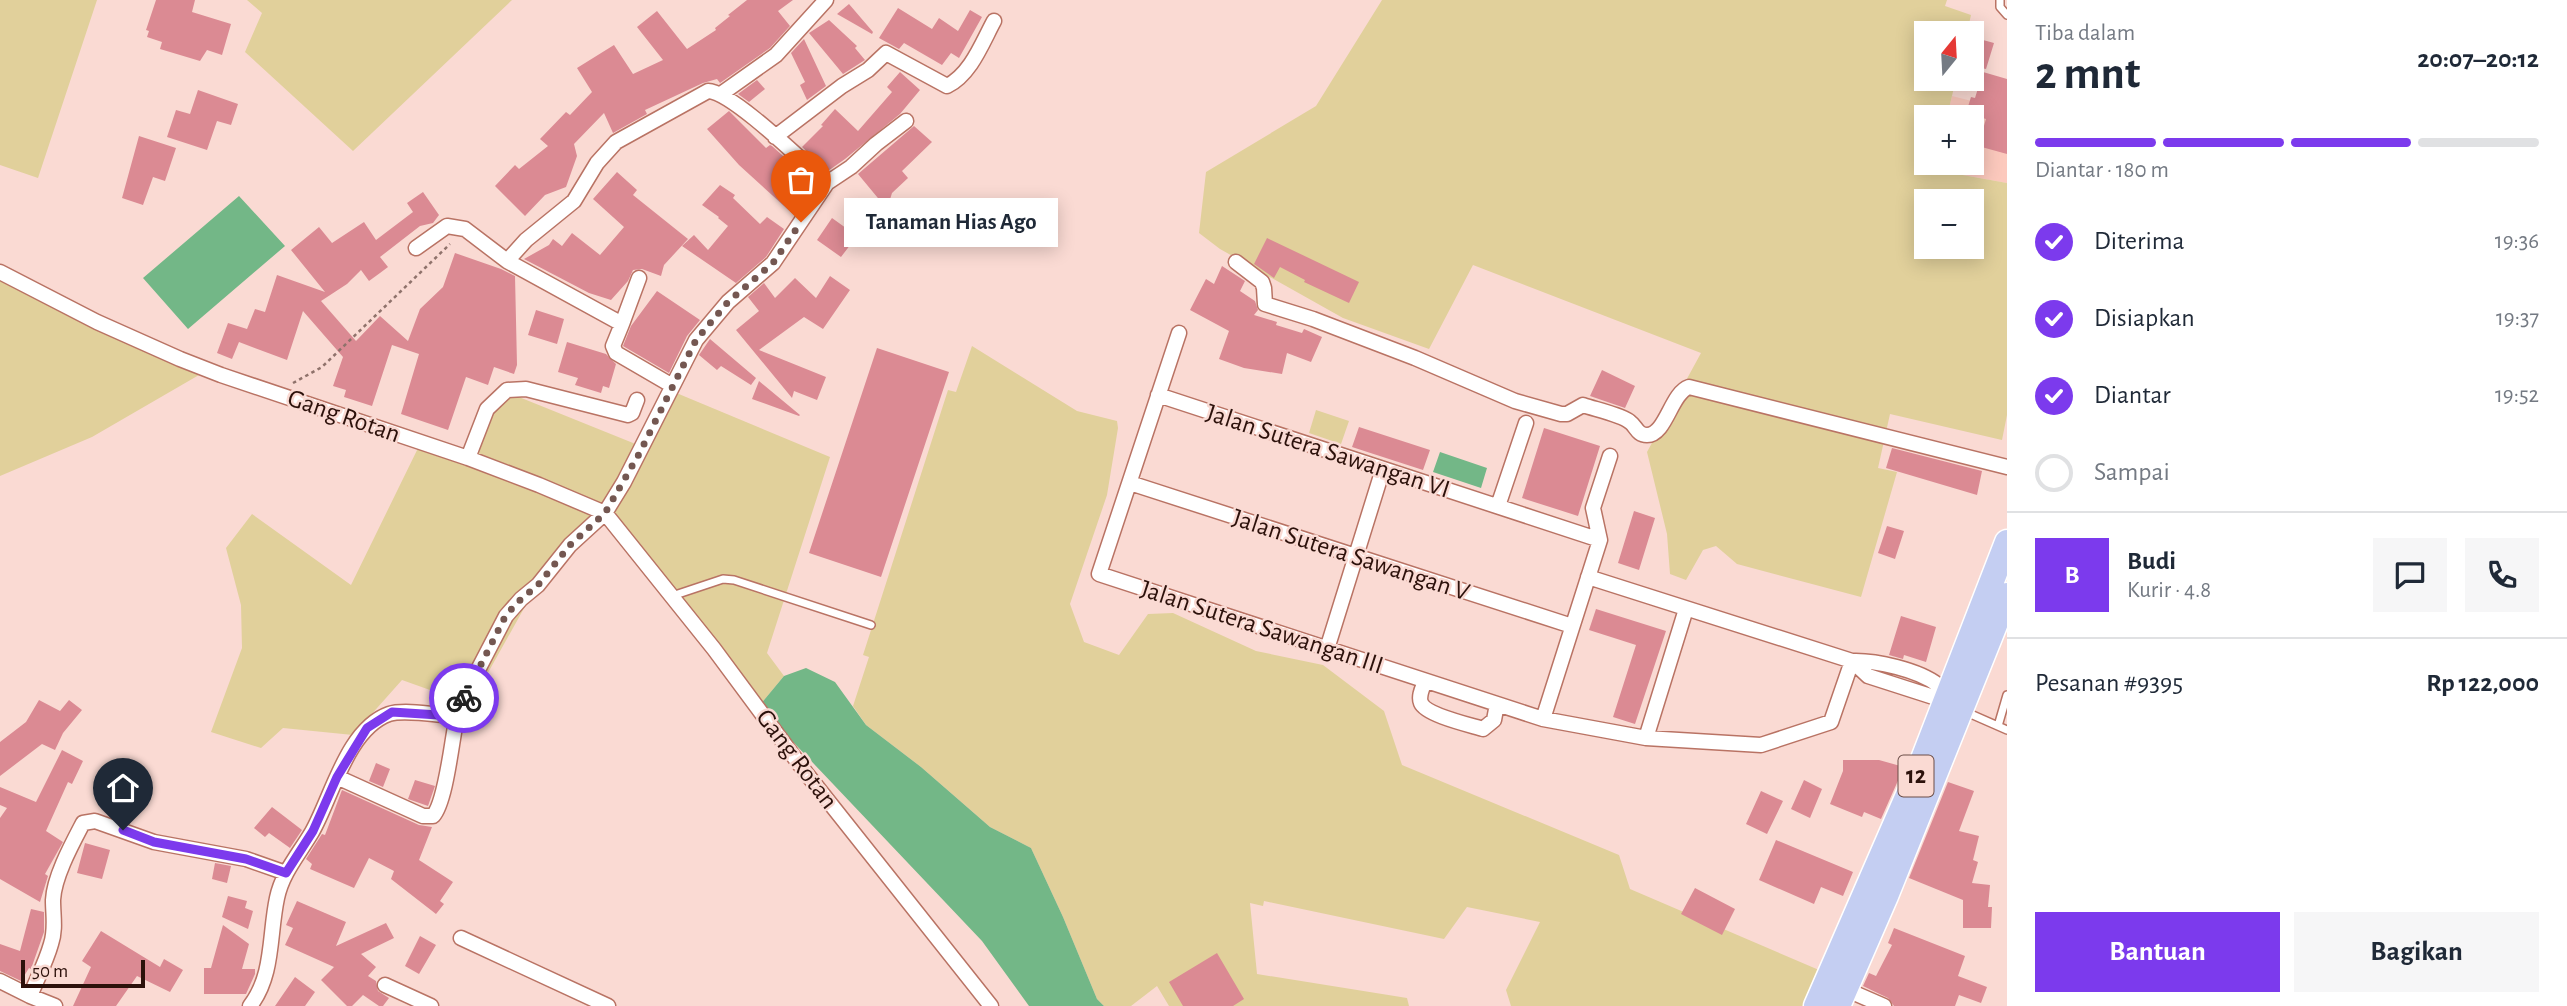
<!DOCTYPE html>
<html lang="id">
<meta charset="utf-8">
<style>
:root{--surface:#fff;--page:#f6f6f7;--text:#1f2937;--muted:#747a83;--line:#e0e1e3;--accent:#7c3aed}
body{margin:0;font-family:"Alegreya Sans",sans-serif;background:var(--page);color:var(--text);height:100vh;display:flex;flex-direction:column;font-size:26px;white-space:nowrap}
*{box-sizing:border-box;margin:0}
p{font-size:23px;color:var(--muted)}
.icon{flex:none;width:38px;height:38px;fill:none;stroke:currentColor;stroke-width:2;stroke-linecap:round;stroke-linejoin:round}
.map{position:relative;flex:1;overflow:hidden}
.sheet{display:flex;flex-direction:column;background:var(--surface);width:560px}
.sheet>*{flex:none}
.needle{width:46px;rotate:18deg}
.buttons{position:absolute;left:1914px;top:21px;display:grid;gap:14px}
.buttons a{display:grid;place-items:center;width:70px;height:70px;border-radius:0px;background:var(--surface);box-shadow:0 4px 18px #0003;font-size:35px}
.scale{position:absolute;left:21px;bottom:18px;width:124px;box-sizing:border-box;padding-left:7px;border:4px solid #2c110b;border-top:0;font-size:19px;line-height:24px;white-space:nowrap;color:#2c110b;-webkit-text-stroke:5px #fadad3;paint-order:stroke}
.pin{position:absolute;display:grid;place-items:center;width:60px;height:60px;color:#fff;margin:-72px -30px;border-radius:50% 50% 50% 0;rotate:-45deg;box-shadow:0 0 7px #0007}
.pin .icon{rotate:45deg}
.courier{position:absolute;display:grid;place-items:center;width:70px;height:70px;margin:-35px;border:5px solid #7c3aed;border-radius:50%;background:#fff;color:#222;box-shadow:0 2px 9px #0007}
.bubble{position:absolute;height:49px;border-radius:0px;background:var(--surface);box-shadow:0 4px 18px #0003;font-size:23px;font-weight:700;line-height:49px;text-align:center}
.overview em{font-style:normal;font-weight:700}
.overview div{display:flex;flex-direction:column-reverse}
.overview{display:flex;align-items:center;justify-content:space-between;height:119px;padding:0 28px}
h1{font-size:46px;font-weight:700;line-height:52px}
.bar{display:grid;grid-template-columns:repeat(4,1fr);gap:10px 7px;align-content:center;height:84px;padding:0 28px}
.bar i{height:9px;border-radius:5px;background:var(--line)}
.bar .active{background:var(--accent)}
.bar p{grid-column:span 4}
.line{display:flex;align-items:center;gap:18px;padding:0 28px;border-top:2px solid var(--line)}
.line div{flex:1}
.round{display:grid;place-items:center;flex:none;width:74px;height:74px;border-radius:0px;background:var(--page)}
ol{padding:0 28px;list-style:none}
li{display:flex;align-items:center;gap:21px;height:77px}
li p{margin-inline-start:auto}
li .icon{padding:7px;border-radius:50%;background:var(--accent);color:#fff;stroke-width:4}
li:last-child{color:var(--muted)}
li i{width:38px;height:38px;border:4px solid var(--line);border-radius:50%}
.primary-button{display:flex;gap:14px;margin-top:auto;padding:14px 28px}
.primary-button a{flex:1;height:80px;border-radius:0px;background:var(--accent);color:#fff;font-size:28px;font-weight:700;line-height:80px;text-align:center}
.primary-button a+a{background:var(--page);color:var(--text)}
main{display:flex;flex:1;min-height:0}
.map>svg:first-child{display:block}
.built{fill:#fcc9bd}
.green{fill:#e1d09b;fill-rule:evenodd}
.water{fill:#73b787}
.building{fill:#db8a93}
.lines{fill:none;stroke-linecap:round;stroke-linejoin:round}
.service-casing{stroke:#b97364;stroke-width:10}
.minor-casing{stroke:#b97364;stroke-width:17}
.trunk-casing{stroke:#fff;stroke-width:27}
.path{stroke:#8f726b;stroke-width:2.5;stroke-dasharray:3.5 3.5;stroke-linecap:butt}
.service{stroke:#fff;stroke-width:7}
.minor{stroke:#fff;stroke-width:14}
.trunk{stroke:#c4cef2;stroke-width:24}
.done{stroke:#745751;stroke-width:7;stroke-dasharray:0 12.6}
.route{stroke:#7c3aed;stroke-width:9}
.labels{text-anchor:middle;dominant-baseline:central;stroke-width:5;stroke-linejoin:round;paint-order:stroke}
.shield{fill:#fadad3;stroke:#6a4d47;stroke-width:2}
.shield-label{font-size:24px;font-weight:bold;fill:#2c110b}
.street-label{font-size:26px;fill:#2c110b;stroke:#fadad3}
</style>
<main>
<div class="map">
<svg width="2007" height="1006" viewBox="0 0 2007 1006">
<rect width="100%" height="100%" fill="#fadad3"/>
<path class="built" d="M1952,96L2007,110V183L1935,170L1936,163H1972V117H1947Z"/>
<path class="green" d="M0,0H97L38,178L0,165Z
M247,0H512L353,151L245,52L262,13Z
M1382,0H1947L1945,6L1971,15L1967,33H1927V79H1956L1947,117H1927V163H1936L1935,170L2007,183V415L2002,440L1890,414L1878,468L1897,472L1861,597L1737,564L1716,546L1703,550L1686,580L1670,574L1667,534L1647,452L1701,353L1473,265L1429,349L1343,318L1220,249L1199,233L1206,172L1316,106ZM1927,201H1972V247H1927Z
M0,280L27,289L199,375L92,437L0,476Z
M972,346L1077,411L1117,421L1118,428L1107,495L1070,604L1084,642L1119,655L1148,614L1173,613L1256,651L1323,665L1384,711L1402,765L1619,855L1630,889L1819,970L1805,1006H1511L1506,990L1540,922L1467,907L1444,939L1264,901L1263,906L1250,903L1257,974L1407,998L1409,1006H1169L1157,986L1131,1006H1104L1097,999L1063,917L1031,848L990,827L921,767L866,725L853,706L869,657L863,655L948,390L956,392Z
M674,392L830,457L767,653L784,676L759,706L602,515L537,585L470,705L453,699L451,702L444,695L402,680L353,735L283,728L261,748L211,732L242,648L241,605L226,548L252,514L351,585L422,440L474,459L492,410L509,393L643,447Z
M1316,410L1349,421L1341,444L1309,433Z"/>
<path class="water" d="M239,196L285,246L188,329L143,278Z
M1440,452L1487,468L1481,488L1433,472Z
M806,668L835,682L866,725L921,767L990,827L1031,848L1063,917L1097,999L1104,1006H1029L982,941L759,706L784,676Z"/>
<path class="building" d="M156,0H195L192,12L231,24L222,55L207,50L200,61L160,49L162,42L147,37L149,31L146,30Z
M747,0H793L778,11L790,26L770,48L720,83L717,79L703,83L645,110L647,114L613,133L604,113L574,144L577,156L566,187L545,195L525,216L495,186L515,165L519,169L548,146L540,139L566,112L570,115L592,92L577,68L614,45L633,74L663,60L637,27L657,11L687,49L716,30L715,28L730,16L728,15Z
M849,4L873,32L872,34L837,14Z
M898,8L932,29L939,18L958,31L970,10L982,17L959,58L951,53L942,65L904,43L899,49L879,38Z
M829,20L857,46L855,48L865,60L843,74L809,33Z
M1972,37L1994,43L1986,69L1972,66Z
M804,39L826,86L807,100L800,85L805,82L791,53Z
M900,72L920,90L900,114L845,159L828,171L802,147L823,126L821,125L835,109L858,131L892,92L887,87Z
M1983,72L2007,79V154L1978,146L1986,119L1966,113L1971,97L1975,98Z
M757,80L765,89L749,102L738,94Z
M198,90L238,104L231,125L217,121L207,150L167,137L176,110L190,114Z
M729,111L766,148L770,145L772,146L813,183L803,194L806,197L794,215L739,165L707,129Z
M914,126L932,142L902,171L908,178L892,193L887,209L858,174Z
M139,136L176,148L165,181L153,177L143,205L122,198Z
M617,172L637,190L633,195L688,239L664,265L661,276L642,269L633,270L628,281L611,300L589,293L524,259L549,245L553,239L562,246L572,233L600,255L624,227L593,199Z
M720,185L735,195L733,198L760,224L767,217L784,229L766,257L736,283L682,246L694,235L708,250L728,226L718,218L719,217L702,205Z
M423,192L439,215L433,223L420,226L380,257L388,267L380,273L369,281L361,270L347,284L321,301L356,341L380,316L408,341L420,309L443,287L455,253L501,269L515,276L517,365L514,374L494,367L488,385L466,377L448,430L401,414L419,354L392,345L372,406L344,397L346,390L333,386L343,357L303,311L287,360L239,342L232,359L217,353L228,323L247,329L255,309L265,312L277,275L325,292L291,250L319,227L332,243L364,222L376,240L413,212L407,203Z
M832,218L857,236L841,257L817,240Z
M1267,238L1359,282L1349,303L1304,282L1305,280L1280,267L1274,278L1254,264Z
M1222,266L1245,281L1240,291L1255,301L1258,310L1254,315L1277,322L1276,325L1302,333L1304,329L1322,337L1311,362L1287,353L1282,374L1244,368L1219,359L1229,331L1190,310L1206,279L1214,284Z
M830,276L850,290L823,329L804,317L759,350L826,377L817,400L794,391L792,398L736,330L759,311L748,297L764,283L775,298L795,278L816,298Z
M657,291L700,320L687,336L669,373L623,346L631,326Z
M536,310L564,319L557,344L528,335Z
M710,339L756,378L751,385L721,366L717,370L699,355Z
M567,342L606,354L616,364L609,388L603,386L601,393L575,385L578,378L558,372Z
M877,348L949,372L881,577L809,553Z
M1602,370L1635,386L1625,408L1590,396Z
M759,381L800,415L799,416L752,399Z
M1359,427L1430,450L1423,470L1352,447Z
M1544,428L1600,446L1578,516L1522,498Z
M1892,448L1982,471L1977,495L1886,468Z
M1634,511L1655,518L1639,570L1618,563Z
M1887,526L1904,531L1895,559L1878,553Z
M1596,609L1666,631L1635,724L1613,717L1636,645L1589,630Z
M1901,616L1936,627L1926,662L1904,655L1903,659L1889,655Z
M39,700L60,711L69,700L82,710L63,733L55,750L42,744L0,776V742L26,722Z
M62,750L83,761L72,784L68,782L46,831L63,842L45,874L48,876L40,902L0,879V818L7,808L0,805V787L36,802Z
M1843,760H1879L1904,767L1881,819L1864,812L1862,817L1830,804L1843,771Z
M376,763L390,769L383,787L369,781Z
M415,780L435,786L428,806L408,799Z
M1804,780L1822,789L1810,818L1791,809Z
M1948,782L1974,791L1959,831L1979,836L1973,860L1978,862L1972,883L1990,885L1988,907H1992L1991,928H1963V900L1909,878Z
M342,790L419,825L432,827L419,860L453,882L440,901L444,904L436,914L391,879L394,871L369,858L354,888L310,869L312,864L306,859L322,834L325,835Z
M1761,791L1783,801L1767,834L1746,824Z
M272,807L302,830L290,848L269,833L265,837L254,828Z
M1776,840L1853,872L1843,896L1821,887L1814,904L1759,880Z
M85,843L110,850L102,879L77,873Z
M215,863L231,866L227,883L212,879Z
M1695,888L1735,909L1722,935L1681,914Z
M228,896L247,901L245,908L253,911L248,929L222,917Z
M297,901L346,922L336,946L386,923L394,938L361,954L376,967L368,976L376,981L378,991L389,998L383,1006H379L363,995L352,1006H347L321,980L334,967L285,945L293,928L286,925Z
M31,909L44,912V932L31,969L29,968L21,981L0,971V944L20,951Z
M223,925L249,944L242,969H255V974L246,994H204V968H211Z
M1894,928L1965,956L1958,976L1987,987L1981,1003L1959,995L1955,1006H1894L1888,998L1863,986L1869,973L1876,976L1892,945L1888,943Z
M101,931L160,967L164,959L183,970L170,992L137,976L116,1006H73L91,967L82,961Z
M420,936L436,945L419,974L405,966Z
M1217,953L1244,999L1233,1006H1183L1169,982Z
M295,977L315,992L305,1006H275Z"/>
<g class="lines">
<defs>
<path id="service" d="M2000,0V7L2007,15
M672,596L723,579L734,580L871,625
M1966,712L2007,730
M1998,726L2007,695"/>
<path id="minor" d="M721,94L776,55L826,0
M775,137L842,86L868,70L886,53L947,86C971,74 982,43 994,21
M416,248L447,226L465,229L507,261L622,324L613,346L616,353L671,385
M507,261L526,240L574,201L597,163L616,142L708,91C733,92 805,164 827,183
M1236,262L1262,282L1264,288L1265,304L1313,319L1415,358L1515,401L1561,414H1567L1583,405C1594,409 1622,415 1630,422C1636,426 1637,435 1647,435C1666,435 1671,393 1689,387L2007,467
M0,272L97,322L180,359L221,375L468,458L539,485L605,513L714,649L806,773L991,1006
M622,324L639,278
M1179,333L1099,574L1543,719L1646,738L1761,745L1831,722L1852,661
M1158,395L1600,540
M468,458L487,409L507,390L526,389L628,415L632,413L637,400
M1130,483L1572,626
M1498,506L1526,423
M1588,577L1852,661C1875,660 1919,670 1938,685C1943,688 1944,695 1947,700
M1327,649L1383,469
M1852,661L1868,676L1952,703
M1425,681C1423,687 1418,696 1421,703C1426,715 1470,725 1483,729L1494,720L1497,704
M1543,719L1600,540L1593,508L1610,456
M1646,738L1686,609
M337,777L423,816H433C445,803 451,748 455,727L454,716
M461,938L608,1006
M0,981L30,996
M385,985L431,1006
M1845,989L1884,1006
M55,1006L30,996C37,979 46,962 51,944C56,929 53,916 53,900C54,877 72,844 83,823L95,821L154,842L246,859L286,873
M250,1006C274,975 269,935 277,898C282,873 299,854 312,832C332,797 347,729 389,714C404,709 437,715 454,716L506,616L521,599L538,585L570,545L605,513L624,482L696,340L728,302L773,263L827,183L851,167L876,144L906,121"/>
<path id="trunk" d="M1816,1006L1918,772L2007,542
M1838,1006L1886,896L2007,595"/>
</defs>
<use href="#service" class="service-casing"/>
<use href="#minor" class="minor-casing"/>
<use href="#trunk" class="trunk-casing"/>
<path class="path" d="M293,383L322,367L450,244"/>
<use href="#service" class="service"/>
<use href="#minor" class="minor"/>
<use href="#trunk" class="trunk"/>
</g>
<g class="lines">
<path class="done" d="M464,698L506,615L521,599L538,585L570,545L605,513L639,454L696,340L728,302L773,263L801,222"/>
<path class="route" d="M123,830L154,842L246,859L286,873L313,831L337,777L367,728L392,712L454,716L464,698"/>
</g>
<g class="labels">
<rect class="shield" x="1898.5" y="755.5" width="35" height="41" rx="5"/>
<g class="shield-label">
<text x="1916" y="776">12</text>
</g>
<g class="street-label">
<text transform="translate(344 416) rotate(19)">Gang Rotan</text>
<text transform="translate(1328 451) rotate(18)">Jalan Sutera Sawangan VI</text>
<text transform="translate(1351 555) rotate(18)">Jalan Sutera Sawangan V</text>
<text transform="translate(1262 627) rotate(18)">Jalan Sutera Sawangan III</text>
<text transform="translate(797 759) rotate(53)">Gang Rotan</text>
</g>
</g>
</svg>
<div class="buttons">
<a><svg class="needle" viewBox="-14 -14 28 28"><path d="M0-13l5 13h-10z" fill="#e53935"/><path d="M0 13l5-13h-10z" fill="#747a83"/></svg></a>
<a>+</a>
<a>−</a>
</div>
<div class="scale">50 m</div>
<div class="pin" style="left:801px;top:222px;background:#ea580c"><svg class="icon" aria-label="bag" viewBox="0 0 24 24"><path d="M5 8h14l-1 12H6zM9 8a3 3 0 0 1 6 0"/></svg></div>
<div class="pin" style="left:123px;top:830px;background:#1f2937"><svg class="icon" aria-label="home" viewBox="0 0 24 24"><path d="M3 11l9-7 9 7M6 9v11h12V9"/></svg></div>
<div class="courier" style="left:464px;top:698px"><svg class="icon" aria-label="bike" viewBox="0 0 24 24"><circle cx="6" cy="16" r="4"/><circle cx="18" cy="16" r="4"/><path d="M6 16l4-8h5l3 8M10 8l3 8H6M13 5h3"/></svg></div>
<div class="bubble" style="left:844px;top:198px;width:214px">Tanaman Hias Ago</div>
</div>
<section class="sheet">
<div class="overview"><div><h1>2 mnt</h1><p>Tiba dalam</p></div><em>20:07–20:12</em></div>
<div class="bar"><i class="active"></i><i class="active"></i><i class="active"></i><i></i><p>Diantar · 180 m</p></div>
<ol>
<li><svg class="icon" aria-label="check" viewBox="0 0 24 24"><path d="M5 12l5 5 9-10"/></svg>Diterima<p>19:36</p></li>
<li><svg class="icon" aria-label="check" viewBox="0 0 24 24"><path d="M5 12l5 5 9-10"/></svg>Disiapkan<p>19:37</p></li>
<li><svg class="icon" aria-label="check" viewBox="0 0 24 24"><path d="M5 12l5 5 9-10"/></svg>Diantar<p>19:52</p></li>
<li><i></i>Sampai</li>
</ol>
<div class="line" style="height:126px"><b class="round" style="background:var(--accent);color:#fff">B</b><div><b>Budi</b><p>Kurir · 4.8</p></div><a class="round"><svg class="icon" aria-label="chat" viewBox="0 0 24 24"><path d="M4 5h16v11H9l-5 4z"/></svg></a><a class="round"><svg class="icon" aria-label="phone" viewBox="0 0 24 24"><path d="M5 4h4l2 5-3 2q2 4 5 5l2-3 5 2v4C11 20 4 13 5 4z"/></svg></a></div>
<div class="line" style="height:91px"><div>Pesanan #9395</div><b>Rp 122,000</b></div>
<div class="primary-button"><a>Bantuan</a><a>Bagikan</a></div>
</section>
</main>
